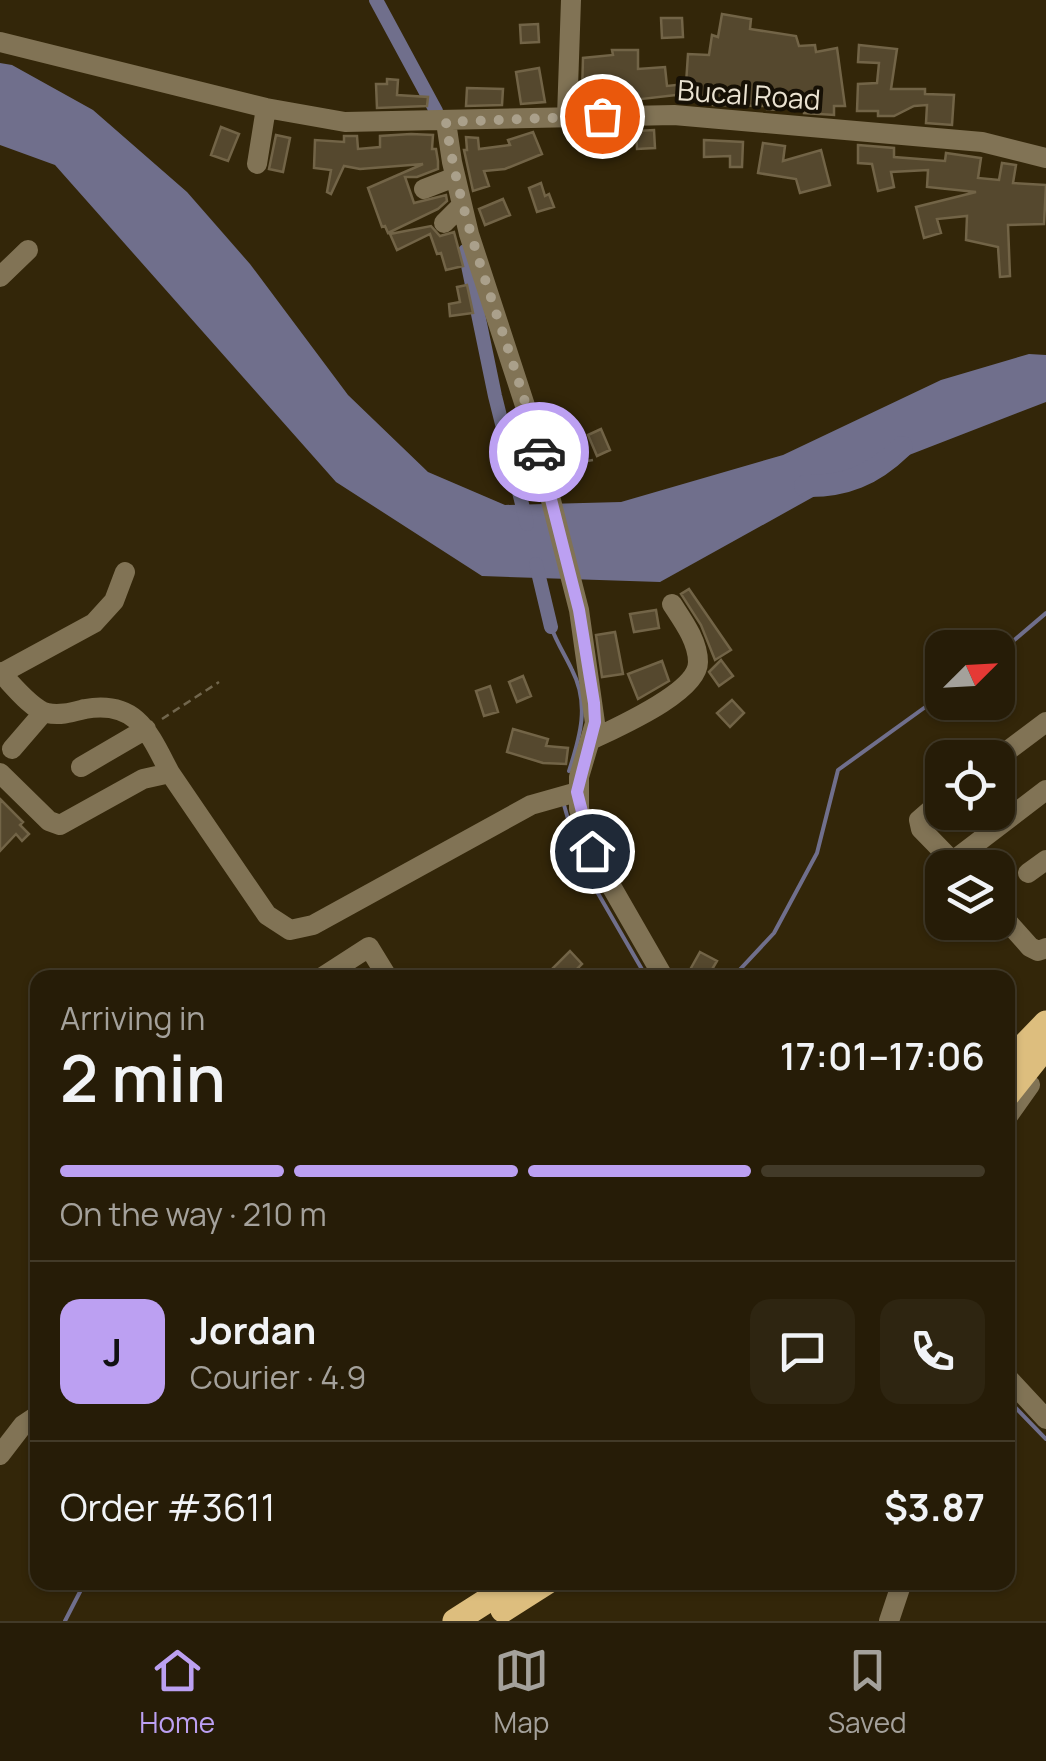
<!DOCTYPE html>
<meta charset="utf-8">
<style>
:root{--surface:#261c07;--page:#2e2511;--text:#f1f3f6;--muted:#a4a19b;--line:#423a28;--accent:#bca0f2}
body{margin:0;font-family:Manrope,sans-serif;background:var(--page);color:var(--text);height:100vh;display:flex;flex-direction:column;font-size:38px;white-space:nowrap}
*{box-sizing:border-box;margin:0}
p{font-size:32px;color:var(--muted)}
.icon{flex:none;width:55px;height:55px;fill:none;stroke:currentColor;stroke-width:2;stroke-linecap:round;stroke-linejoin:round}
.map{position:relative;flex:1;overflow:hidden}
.panel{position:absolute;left:30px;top:970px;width:985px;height:620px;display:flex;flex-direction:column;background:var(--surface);border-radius:20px;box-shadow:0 2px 8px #0004,0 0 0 2px var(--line)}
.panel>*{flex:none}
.needle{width:65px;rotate:66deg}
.fabs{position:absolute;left:925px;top:630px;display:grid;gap:20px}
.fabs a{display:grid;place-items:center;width:90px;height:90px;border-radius:20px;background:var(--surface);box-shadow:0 2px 8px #0004,0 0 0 2px var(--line);font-size:50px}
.pin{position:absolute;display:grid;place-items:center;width:85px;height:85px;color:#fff;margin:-42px;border:5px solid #fff;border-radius:50%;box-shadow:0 2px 10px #0007}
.courier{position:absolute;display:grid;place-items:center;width:100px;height:100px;margin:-50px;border:8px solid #bca0f2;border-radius:50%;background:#fff;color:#222;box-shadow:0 2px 12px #0007}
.overview em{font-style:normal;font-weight:600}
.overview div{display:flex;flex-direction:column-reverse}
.overview{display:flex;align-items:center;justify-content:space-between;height:170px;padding:0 30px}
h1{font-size:65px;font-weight:600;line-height:75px}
.bar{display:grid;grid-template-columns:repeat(4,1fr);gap:15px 10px;align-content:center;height:120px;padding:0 30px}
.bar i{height:12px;border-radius:8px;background:var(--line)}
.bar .active{background:var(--accent)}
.bar p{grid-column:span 4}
.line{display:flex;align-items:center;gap:25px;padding:0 30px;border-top:2px solid var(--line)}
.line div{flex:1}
.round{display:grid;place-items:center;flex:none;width:105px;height:105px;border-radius:20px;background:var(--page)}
.tabs{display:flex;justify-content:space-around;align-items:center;height:140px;border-top:2px solid var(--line);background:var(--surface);font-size:28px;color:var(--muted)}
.tabs a{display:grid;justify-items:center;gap:5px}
.tabs .active{color:var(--accent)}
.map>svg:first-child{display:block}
.water{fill:#706f8c}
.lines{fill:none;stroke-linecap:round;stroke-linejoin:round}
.stream{stroke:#706f8c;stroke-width:4}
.canal{stroke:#706f8c;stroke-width:14}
.river{stroke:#706f8c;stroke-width:22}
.building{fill:#55482e;stroke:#726447;stroke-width:2.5}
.path{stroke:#71664d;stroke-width:2.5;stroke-dasharray:8 5;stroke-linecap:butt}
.minor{stroke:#817355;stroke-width:20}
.major{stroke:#ddbe7e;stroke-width:25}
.done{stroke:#aaa08b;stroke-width:10;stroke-dasharray:0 18}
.route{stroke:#bca0f2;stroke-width:12}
.labels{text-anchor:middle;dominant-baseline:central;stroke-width:8;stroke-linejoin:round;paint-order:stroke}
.street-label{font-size:28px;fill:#eae2d1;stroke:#161005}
</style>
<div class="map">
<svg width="1046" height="1621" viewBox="0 0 1046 1621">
<rect width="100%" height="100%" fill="#332609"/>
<path class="water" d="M0,63L12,65L93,110L187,192L250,264L348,395L428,472L505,505L621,502L783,455L941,380L1029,354L1046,355V402L842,481L660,582L482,576L336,482L55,165L0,145Z"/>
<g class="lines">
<path class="stream" d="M551,627C557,643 565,655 572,670C590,704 580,737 569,771
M998,654L1046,613
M564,805L581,864L647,978
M732,978L774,933L817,853L838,770L942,695
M1008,1400L1046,1439
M65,1621L85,1582"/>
<path class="canal" d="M376,0L436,111
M465,251L495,396L527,524
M536,564L551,627"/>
<path class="river" d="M805,486C845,487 873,475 902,447"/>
</g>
<path class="building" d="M722,14L751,19L750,29L796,36L799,46L815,45L816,52L837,48L845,106H834V115L804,113V98L783,99L779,110L767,109V106L713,105V99L676,95L641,99V102L592,103L591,92L582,93L583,58L613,55L612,50H638V69L665,67L667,86L686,84L688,54L709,55L712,35L718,37Z
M661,18H682L683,37L662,38Z
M538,24L539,42L521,43L520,25Z
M859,45L897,49L891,89H925V94L954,95L952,125L926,123L927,105L914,106L894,116H878V111H857L858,84L877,83L879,63L858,62Z
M539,68L545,102L521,104L516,72Z
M387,79L398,80L397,95L428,97L427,106L377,108L376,84H387Z
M467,88L503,89L502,105L466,106Z
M221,127L239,134L228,161L211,155Z
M654,130L655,148L637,149L636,131Z
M533,132L542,154L505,169L484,171L489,186L473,191L464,150H467L466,137L478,138L479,149L510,145L508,140Z
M411,134L433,135L432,149H436L438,161V169L417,177H405L414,203L446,195L447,201L438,209L388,233L385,226L382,227L368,188L423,164L360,169L344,166L331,194L327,192L331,170L314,168L315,140L344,142V136H357L358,149L380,147V136Z
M276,135L290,138L283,172L269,169Z
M704,140L743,142L742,167H730V156L704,157Z
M763,143L785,146L783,161L821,150L830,185L800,193L796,179L758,173Z
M858,145L894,148V157L945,161L946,153L981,158L978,178L999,180L1002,163L1016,165L1013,183L1046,185L1044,224L1008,225L1010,276L1000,277L998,247L966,240L967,216L937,219L941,233L924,238L916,207L976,192L927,187L928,170L891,172L894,187L878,191L872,164L858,163Z
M541,183L545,196L549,194L554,207L537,212L529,188Z
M503,199L510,215L485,225L479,209Z
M431,226L440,236L454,232L463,266L446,270L441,253L437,254L430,234L397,250L390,234Z
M467,285L473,313L450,316L449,304L460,302L457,287Z
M601,429L610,450L597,456L588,435Z
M689,589L731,650L715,660L701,625L681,594Z
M656,610L659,628L634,632L630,614Z
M615,632L623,674L602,677L596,635Z
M721,660L733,676L719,686L709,672Z
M662,661L669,681L638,699L628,674Z
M523,676L531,696L517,702L509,682Z
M490,686L498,712L484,716L476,691Z
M732,700L744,713L730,727L717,713Z
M513,729L548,739L546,746L568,748L566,764L543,763L507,752Z
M0,799L23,822L20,825L29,834L22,841L16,834L0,851Z
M570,951L582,964L568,978H543Z
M700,952L717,961L707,978L691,968Z"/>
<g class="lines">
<path class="path" d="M560,466L593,460
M162,719L219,682"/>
<path class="minor" d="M0,42L266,108L345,122L674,115L982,142L1046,158
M567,117L571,0
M446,122L452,162L469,234L533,430L579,610L595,723L579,777V809L591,851L664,978
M257,164L266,108
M424,189L455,177
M444,223L462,205
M0,277L28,250
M0,672C12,684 31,709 47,713C60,716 73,712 85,709C137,700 149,733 170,773
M2,673L94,623L114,601L125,572
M591,740C615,728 698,693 698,662C698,641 683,621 672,604
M12,749L43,713
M998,758L1046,722
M81,767L146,729
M0,773L49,821L60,825L143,779L170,773L267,915L290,930L313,925L531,805L577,792
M942,800L919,820L921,829L959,868
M953,861L1046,790
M1028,873L1046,860
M998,911L1030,947L1038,951L1046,948
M321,978L369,947L388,978
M1008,1116L1030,1085
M1008,1378L1046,1419
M0,1455L23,1425L38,1415
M889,1621L902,1582"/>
<path class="major" d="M1015,1055L1046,1023
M1008,1094L1046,1046
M503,1610L547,1582
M455,1621L516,1582"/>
</g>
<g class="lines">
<path class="done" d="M539,452C511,341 462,237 446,122L602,116"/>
<path class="route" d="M539,452L579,610L594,703L595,722L577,792L592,851"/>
</g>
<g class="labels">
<g class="street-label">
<text transform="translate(749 94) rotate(4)">Bucal Road</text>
</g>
</g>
</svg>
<div class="fabs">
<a><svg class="needle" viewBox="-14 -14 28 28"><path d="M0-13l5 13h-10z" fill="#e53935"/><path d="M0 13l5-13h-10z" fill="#a4a19b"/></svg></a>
<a><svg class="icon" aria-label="locate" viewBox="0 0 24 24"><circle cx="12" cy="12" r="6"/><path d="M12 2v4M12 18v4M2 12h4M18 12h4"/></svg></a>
<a><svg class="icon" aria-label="layers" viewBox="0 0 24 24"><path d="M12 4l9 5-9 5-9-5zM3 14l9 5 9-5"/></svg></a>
</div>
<div class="pin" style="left:602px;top:116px;background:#ea580c"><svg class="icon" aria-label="bag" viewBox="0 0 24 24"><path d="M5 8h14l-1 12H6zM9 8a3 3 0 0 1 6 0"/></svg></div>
<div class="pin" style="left:592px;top:851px;background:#1f2937"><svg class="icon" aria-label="home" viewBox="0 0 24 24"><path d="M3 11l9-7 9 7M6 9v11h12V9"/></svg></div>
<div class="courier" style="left:539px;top:452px"><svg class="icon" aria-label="car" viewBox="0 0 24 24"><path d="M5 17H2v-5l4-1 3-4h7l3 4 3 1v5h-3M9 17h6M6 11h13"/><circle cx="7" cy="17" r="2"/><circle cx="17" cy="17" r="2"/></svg></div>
<section class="panel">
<div class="overview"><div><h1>2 min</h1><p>Arriving in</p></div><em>17:01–17:06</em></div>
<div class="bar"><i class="active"></i><i class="active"></i><i class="active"></i><i></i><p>On the way · 210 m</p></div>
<div class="line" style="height:180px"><b class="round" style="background:var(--accent);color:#111">J</b><div><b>Jordan</b><p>Courier · 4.9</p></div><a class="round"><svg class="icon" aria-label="chat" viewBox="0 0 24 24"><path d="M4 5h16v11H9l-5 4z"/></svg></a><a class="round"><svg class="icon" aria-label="phone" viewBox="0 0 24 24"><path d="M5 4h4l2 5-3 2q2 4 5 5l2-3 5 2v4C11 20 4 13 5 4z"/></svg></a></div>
<div class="line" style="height:130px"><div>Order #3611</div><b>$3.87</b></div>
</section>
</div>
<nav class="tabs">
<a class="active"><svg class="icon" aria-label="home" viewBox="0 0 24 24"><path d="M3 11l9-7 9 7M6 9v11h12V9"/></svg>Home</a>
<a><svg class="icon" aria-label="map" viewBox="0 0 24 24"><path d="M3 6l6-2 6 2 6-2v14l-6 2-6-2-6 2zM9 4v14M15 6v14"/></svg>Map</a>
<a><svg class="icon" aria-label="saved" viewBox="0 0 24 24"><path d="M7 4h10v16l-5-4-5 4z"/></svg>Saved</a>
</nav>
